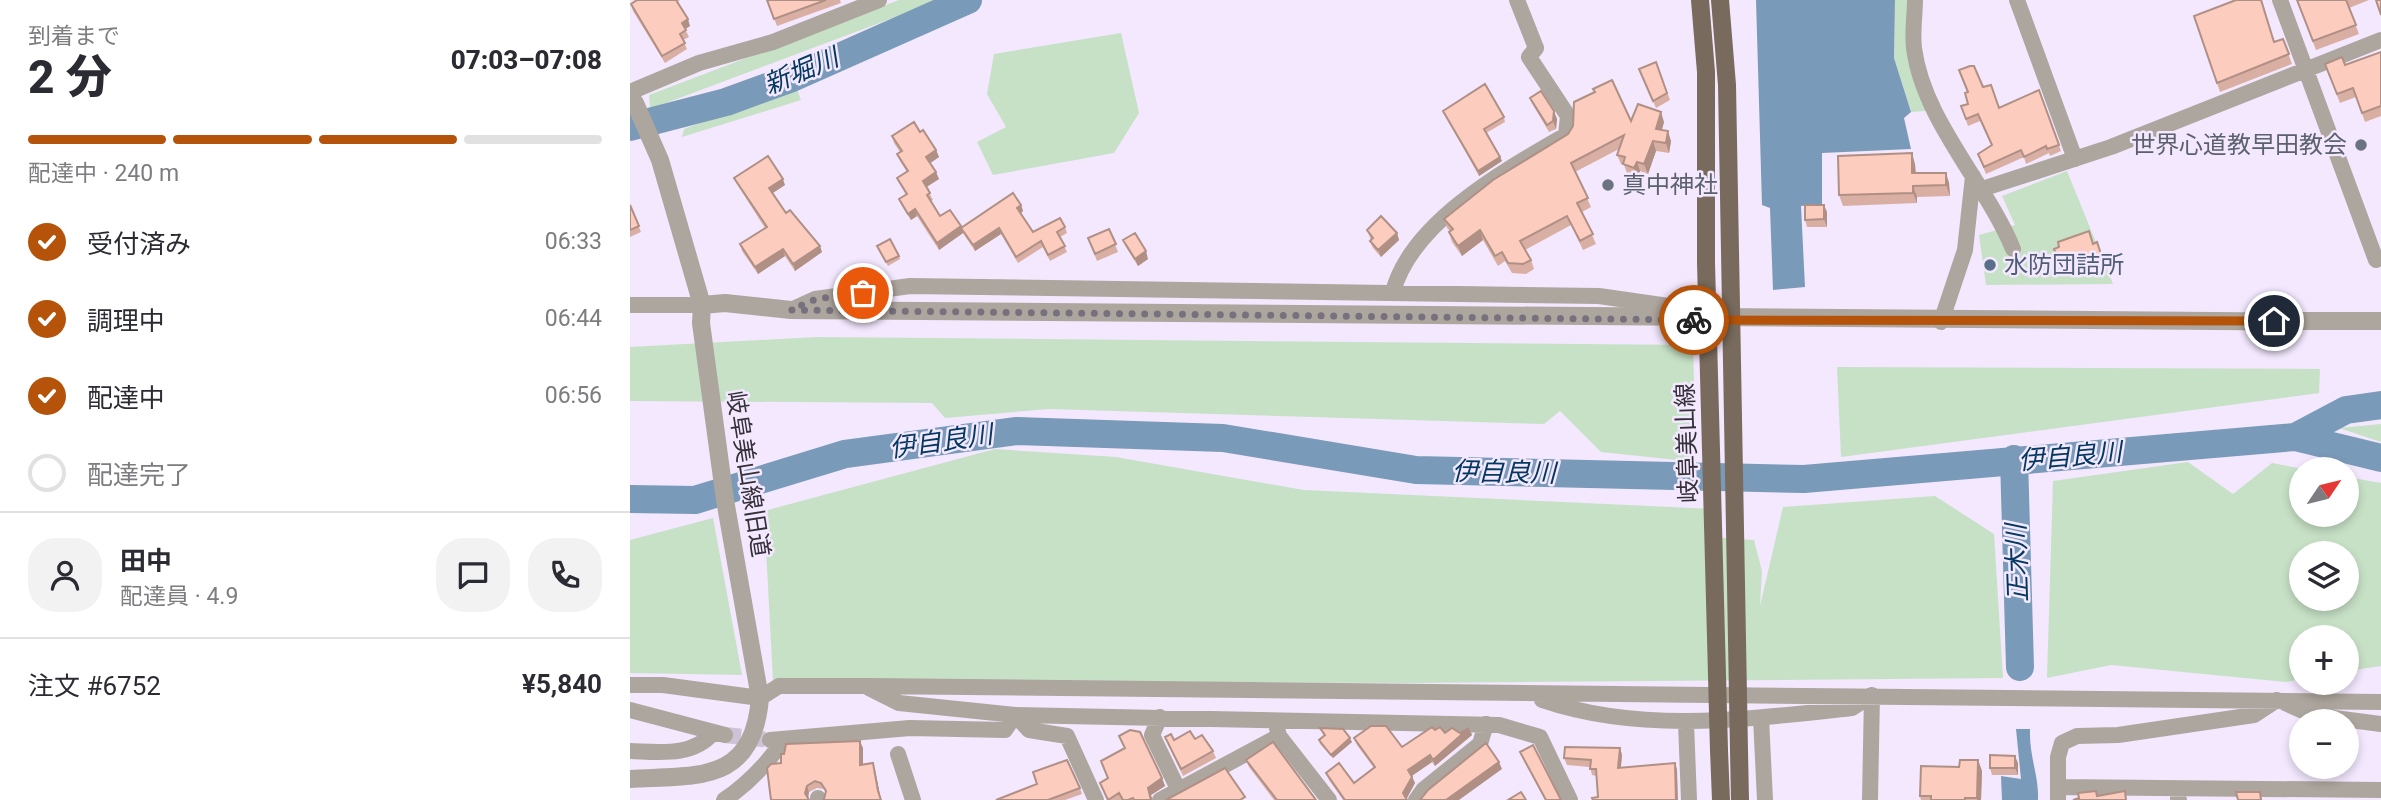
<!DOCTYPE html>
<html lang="ja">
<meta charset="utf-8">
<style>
:root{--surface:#fff;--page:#f2f2f3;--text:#2b2b33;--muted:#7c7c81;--line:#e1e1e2;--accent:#b45309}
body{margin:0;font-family:Roboto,"Noto Sans JP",sans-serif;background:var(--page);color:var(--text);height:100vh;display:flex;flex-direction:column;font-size:26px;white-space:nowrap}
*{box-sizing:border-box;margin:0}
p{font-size:23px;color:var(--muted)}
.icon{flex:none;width:38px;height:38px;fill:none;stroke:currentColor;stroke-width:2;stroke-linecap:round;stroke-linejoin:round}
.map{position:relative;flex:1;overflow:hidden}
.drawer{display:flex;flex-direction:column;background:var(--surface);width:630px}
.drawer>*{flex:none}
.needle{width:46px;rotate:55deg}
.tools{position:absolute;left:1659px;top:457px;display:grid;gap:14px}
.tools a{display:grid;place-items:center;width:70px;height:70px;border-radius:50%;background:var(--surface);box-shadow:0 4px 10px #0003;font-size:35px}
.pin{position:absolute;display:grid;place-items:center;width:60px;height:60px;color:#fff;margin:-30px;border:4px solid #fff;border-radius:50%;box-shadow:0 2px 7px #0007}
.courier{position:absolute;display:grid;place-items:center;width:70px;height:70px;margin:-35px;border:5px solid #b45309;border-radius:50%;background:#fff;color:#222;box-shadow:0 2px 9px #0007}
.summary em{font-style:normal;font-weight:800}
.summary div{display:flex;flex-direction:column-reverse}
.summary{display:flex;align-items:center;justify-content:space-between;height:119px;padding:0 28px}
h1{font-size:46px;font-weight:800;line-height:52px}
.bar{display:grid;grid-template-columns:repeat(4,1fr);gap:10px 7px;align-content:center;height:84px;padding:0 28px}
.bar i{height:9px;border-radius:5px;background:var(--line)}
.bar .active{background:var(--accent)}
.bar p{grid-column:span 4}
.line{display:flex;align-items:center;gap:18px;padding:0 28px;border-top:2px solid var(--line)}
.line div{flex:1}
.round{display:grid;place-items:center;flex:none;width:74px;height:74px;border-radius:28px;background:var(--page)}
ol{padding:0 28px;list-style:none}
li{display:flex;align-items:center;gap:21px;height:77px}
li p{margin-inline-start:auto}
li .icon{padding:7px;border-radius:50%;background:var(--accent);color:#fff;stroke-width:4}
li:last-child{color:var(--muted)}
li i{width:38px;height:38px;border:4px solid var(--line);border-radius:50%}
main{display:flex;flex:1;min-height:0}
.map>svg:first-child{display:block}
.green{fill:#c7e1c6;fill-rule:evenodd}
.water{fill:#7a9ab9}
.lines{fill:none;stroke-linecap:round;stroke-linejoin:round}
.river{stroke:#7a9ab9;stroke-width:28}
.minor-tunnel{stroke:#cdc3d6;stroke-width:16;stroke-dasharray:16 8;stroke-linecap:butt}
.minor{stroke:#ada69e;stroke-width:16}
.tertiary{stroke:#ada69e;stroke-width:18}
.primary{stroke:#786b5d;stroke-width:18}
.primary-bridge{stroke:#786b5d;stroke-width:18}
.wall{fill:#d9afa3}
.shaded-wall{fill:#b08f85}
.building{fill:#fcccbe;stroke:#b08f85;stroke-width:2}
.done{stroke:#77707d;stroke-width:7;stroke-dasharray:0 12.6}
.route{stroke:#b45309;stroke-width:9}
.worship-dot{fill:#6b7280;stroke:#f3e8fe;stroke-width:2.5}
.service-dot{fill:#5c6f8a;stroke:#f3e8fe;stroke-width:2.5}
.labels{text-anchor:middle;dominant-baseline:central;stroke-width:5;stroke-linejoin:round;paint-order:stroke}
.worship-label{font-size:24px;fill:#5b616d;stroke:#f3e8fe;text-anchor:end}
.service-label{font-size:24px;fill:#4e5e75;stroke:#f3e8fe;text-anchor:start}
.street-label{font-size:24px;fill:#343038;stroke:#f3e8fe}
.water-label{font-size:26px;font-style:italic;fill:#033860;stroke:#f3e8fe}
</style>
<main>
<section class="drawer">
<div class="summary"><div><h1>2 分</h1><p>到着まで</p></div><em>07:03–07:08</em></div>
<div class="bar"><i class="active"></i><i class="active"></i><i class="active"></i><i></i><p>配達中 · 240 m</p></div>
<ol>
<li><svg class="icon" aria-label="check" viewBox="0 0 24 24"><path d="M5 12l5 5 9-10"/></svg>受付済み<p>06:33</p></li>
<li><svg class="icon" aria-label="check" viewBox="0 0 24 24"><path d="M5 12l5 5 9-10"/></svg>調理中<p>06:44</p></li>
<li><svg class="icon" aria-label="check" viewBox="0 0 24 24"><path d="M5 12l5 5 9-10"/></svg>配達中<p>06:56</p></li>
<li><i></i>配達完了</li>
</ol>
<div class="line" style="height:126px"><a class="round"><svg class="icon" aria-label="person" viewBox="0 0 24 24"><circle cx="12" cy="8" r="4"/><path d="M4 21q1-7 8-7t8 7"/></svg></a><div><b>田中</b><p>配達員 · 4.9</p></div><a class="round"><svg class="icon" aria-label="chat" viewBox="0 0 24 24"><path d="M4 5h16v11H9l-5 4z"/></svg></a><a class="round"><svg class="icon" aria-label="phone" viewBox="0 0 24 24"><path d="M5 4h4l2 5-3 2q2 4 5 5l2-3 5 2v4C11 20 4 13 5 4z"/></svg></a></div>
<div class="line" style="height:91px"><div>注文 #6752</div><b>¥5,840</b></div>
</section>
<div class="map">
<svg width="1751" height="800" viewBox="0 0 1751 800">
<rect width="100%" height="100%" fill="#f3e8fe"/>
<path class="green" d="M269,0H311L20,109L19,95Z
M1265,0H1280L1296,111L1281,112L1264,58Z
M491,33L509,113L484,153L363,175L347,142L376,127L357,94L364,54Z
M166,87L171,100L52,137L54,129Z
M1437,171L1483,284L1356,285L1349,235L1385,225L1372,196Z
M187,337L1063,345L1066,462L971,452L930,411L914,424L419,409L315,418L302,403L0,401V347Z
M1207,367L1690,369L1689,393L1211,457Z
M1751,424V442L1709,428Z
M365,449L486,457L674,490L1085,509L1081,537L1124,540L1132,571L1130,606L1153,507L1305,496L1364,534L1373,678L783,683L143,681L134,511Z
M1558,462L1603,494L1642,463L1673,469L1671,514H1717V477L1751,483V666L1717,671V637H1671V679L1656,682L1481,665L1417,678L1423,481ZM1671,553H1717V598H1671Z
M83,518L112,675L0,673V540Z"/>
<path class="water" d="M1126,0H1265L1264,58L1281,112L1274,118L1281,149L1192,153V204L1171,206L1175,287L1143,290L1140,208L1132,205Z
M1386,729H1400C1399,757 1409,775 1408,800H1372L1371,776L1391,779Z"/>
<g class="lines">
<path class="river" d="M0,127L96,102L162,78L338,0
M1665,437L1751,458
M1384,459L1390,667
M0,499L65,500L215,454L387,431L593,438L786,470L1174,479L1665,437L1716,410L1751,405"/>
<path class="minor-tunnel" d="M95,735L140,740"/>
<path class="minor" d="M1285,0C1285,15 1282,33 1284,48C1293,120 1356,183 1383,249
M1387,0L1445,159
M1650,0L1746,260
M0,92L69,63L143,42L249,0
M1352,189L1481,147L1751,40
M763,292C781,222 877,169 936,135L938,116L899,57L906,48L887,0
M0,305H72
M163,309L185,299L280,286L969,296L1066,310
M1311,322L1335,250L1343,176
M0,685H33L130,698L149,686H237L1751,702
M239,688L269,703L385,715L869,725L910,737L940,800
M912,700C1012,734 1120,719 1222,708L1242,695
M1655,703L1682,715L1751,724
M0,710L95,735
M530,717L522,735L549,791
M1131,718L1135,800
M1056,723L1059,800
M647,728L649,736L699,800
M140,740L280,728L375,730L385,715L399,730L437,736L466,800
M0,751C30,752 62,757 83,733
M268,754L283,800
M1428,787L1751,790
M188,798V800
M1548,798L1549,800
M94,800C118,784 136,765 153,741
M530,800L649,736
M786,800L793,790L850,744L856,724
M1240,800L1242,695
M1428,800V757L1432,743L1447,736L1488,735L1624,715L1647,700"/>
<path class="tertiary" d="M72,305L95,303L161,310C691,317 1221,322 1751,321
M0,779C68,775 123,784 130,698L95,500L71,323L72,305L30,160L5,103"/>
<path class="primary" d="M1089,750L1091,800
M1109,751L1110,800"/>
<path class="primary-bridge" d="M1070,0L1076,72V263L1089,750
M1090,0L1097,85L1109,751"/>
</g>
<path class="wall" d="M7,0H50L47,2L60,26L55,29L59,37L53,40L57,49L35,63L3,11L1,4Z
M137,0H210L211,3L147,26Z
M1606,0H1632L1644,42L1653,39L1662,64L1590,92L1564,16Z
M1667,0H1739L1719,8L1729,34L1686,50Z
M1751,52V116L1735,122L1726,97L1710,103L1695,64L1715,65Z
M1026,62L1040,100L1026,108L1009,69Z
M1353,87L1369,108L1409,90L1431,151L1420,156L1419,153L1396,164L1394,157L1356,174L1348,154L1362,145L1350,121L1338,126L1331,106L1338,104Z
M900,98L927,119L926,129L919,132L903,105Z
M813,111L874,117L875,122L856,133L872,161L849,176Z
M1001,121L1034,122L1032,130L1041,141L1039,153L1026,151L1018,174L1010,171L1008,178L997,173L994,165L991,164L987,155L989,149L945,172L961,207L952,212L966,244L953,250L941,225L895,250L901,260L904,269L896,274L882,273L875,261L868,266L853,240L832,256L822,242L819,232L820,231L817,228L814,219Z
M290,132L306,150L309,157L300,163L309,179L296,187L303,200L301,201L310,216L332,228L391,205L393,211L391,213L403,232L435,227L437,233L430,237L437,252L420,261L413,247L388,263L371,234L345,251L333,233L309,250L287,216L281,220L272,206L269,199L276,195L270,184L267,178L277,172L270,161L267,154L270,152L264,143L262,136Z
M1285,164L1286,173H1316L1319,183L1320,196L1287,197V203L1213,206L1209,195Z
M104,178L155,185L143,193L156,213L192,252L165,271L155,256L128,274L112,251L110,244L135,228L107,184Z
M0,205L11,232L0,237Z
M1197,212V227H1177L1175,220Z
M479,229L488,252L467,261L458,238Z
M737,230L767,233L769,240L751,257L743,248L740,241L741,240Z
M493,240L518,259L508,266L496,247Z
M1467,242L1473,258L1437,270L1435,264L1430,266L1429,262Z
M247,246L269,256L270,259L258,266Z
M690,728L722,742L703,758L690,744L689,740L694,736Z
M839,728L842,735L805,766L802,762L782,776L785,783L776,799L777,800H713L699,780L696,773L724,783L744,768L727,745L724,738L772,747L805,730L815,733H830Z
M489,736L532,778L535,786L521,795L522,800H478L470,783L478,778L494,748Z
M535,737L544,740L565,739L583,751L586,758L553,776Z
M233,748V765L245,770L251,800L194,799L196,793L194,789L187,788L179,792L151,763Z
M990,748L992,755L991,768L1045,763L1047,770L968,797L966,776L962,775L960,767L937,765L934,758Z
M890,752L931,800H915Z
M616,760L686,800H644L619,767Z
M1348,760L1352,771L1351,800H1291L1290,796L1329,767Z
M1388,763V775H1362L1360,768Z
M450,788L452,794L435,800H366Z"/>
<path class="shaded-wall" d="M58,19L60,26L54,30L52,23Z
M924,111L927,119L926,129L923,121Z
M1031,112L1034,122L1029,139L1026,129Z
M1038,131L1041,141L1039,153L1036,143Z
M1023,141L1026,151L1018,174L1014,164Z
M306,150L309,157L299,164L296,157Z
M1282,153L1285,164L1286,184L1282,173Z
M870,157L872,161L849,176L848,171Z
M1007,162L1010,171L1008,178L1004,168Z
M306,172L309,179L295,188L293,181Z
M1316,173L1319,183L1320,196L1316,185Z
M153,179L155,185L141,194L139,188Z
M1283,186L1287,197V203L1283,193Z
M391,205L393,211L390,214L387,208Z
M1194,205L1197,212V227L1194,219Z
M285,209L287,216L281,220L278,214Z
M331,226L333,233L309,250L307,243Z
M369,228L371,234L345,251L343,245Z
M850,230L853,240L832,256L828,246Z
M767,233L769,240L751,257L748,250Z
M190,246L192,252L165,271L163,264Z
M153,249L155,256L128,274L125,267Z
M516,251L518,259L508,266L505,259Z
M839,728L842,735L805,766L803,760Z
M720,738L722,742L703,758L701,755Z
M230,741L233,748V772L230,765Z
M990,748L992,755L990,774L988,768Z
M800,755L802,762L780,777L778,770Z
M1385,756L1388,763V775L1385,768Z
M1348,760L1352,771L1351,800H1347V798Z
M869,762L872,769L829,800H816Z
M243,763L245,770L251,800L248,791Z
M1045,763L1047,770L1048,800H1046Z
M782,777L785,783L776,800L773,793Z
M532,778L535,786L521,795L522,800H521L518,788Z
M177,786L179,792L178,800L175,793Z"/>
<path class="building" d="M7,0H46L58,19L52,23L56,30L50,34L55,43L32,56L1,4Z
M137,0H196L144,19Z
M1606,0H1631L1644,42L1653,39L1659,54L1587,83L1564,16Z
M1667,0H1716L1726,25L1683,41Z
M1746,0H1751V15Z
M1751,52V106L1732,113L1723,88L1707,94L1695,64L1712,57L1715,65Z
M1026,62L1037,93L1023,101L1009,69Z
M1340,66H1344L1353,87L1361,85L1369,108L1409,90L1429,145L1417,149L1416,146L1394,157L1391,150L1354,167L1348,154L1362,145L1348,114L1336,119L1331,106L1338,104L1335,93L1338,92L1329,70Z
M982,80L1001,121L1008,104L1031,112L1026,129L1038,131L1036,143L1023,141L1014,164L1007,162L1004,168L993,164L995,157L987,155L994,135L941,163L958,198L947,203L963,234L950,241L937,216L890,241L901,260L893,264L878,263L872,252L865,256L850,230L828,246L819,232L823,229L814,219L863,180L938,134L943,126L944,102L965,92L963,89Z
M855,84L874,117L854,129L870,157L848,171L813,111Z
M911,91L924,111L923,121L917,125L900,98Z
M284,122L290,132L293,130L306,150L296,157L306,172L293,181L300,193L297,195L310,216L320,210L331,226L307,243L285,209L278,214L269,199L277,194L267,178L278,171L267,154L272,151L262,136Z
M1282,153V173H1316V185L1283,186V193L1209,195L1208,156Z
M138,156L153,179L139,188L156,213L160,210L190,246L163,264L153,249L125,267L110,244L137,227L104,178Z
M383,193L391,205L387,208L403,232L430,218L435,227L427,232L435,246L418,255L411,241L386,257L369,228L343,245L331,228Z
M0,205L9,226L0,230Z
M1175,205H1194V219L1175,220Z
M751,216L767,233L748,250L740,241L743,238L737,230Z
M479,229L486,244L465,254L458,238Z
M1459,231L1463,244L1467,242L1471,254L1436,266L1434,261L1429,262L1424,249L1429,247L1428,242Z
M505,233L516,251L505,259L493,240Z
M260,239L269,256L256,262L247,246Z
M741,726H756L772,747L802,727L805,730L810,727L815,733L822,728L830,733L839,728L803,760L800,755L778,770L782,777L773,793L777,800H715L696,773L709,763L724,783L745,767L724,738Z
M690,728L713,729L720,738L701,755L689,740L695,735Z
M500,730L510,732L532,778L518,788L521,800H504L503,798L498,800H493L489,793L478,800L470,783L478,778L471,761L495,748L489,736Z
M560,731L565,739L572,735L583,751L551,769L535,737L541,734L544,740Z
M230,741V765L243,763L248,791L251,800H193L194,799L196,791L191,783L185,781L177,786L175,793L179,800H141L137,768L141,764L151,763V754H154L156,744Z
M643,742L686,800H647L616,760Z
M856,743L869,762L816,800H790L798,790Z
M903,745L931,800H916L890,752Z
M935,747L990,748L988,768L1045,763L1046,800H963L962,798L968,797L966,769H960L961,760L934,758Z
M1360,755L1385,756V768H1360Z
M437,760L450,788L418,800H366L407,784L403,772Z
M1330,760H1348L1347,798H1335V800H1301V796H1290L1291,766L1329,767Z
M595,768L615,797L610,800H536Z
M1466,791L1467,796L1495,791L1496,800H1443L1449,798L1448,793Z
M891,792L896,800H878Z
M1606,792H1630L1631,800H1608Z"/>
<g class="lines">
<path class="done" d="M233,293L186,299L161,310L1064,320"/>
<path class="route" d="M1064,320L1644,321"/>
</g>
<g class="worship-dot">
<circle cx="1731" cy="145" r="7"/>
<circle cx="978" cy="185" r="7"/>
</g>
<circle class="service-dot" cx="1360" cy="265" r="7"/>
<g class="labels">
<g class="worship-label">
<text x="1717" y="145">世界心道教早田教会</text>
<text x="992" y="185" text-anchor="start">真中神社</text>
</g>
<g class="service-label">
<text x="1374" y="265">水防団詰所</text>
</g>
<g class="street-label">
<text transform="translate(1057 443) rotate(-92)">岐阜美山線</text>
<text transform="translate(118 474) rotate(81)">岐阜美山線旧道</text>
</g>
<g class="water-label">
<text transform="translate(171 71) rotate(-23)">新堀川</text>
<text transform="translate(311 441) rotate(-8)">伊自良川</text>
<text transform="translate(1440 456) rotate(-5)">伊自良川</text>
<text transform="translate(874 472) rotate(1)">伊自良川</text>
<text transform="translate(1387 563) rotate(-92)">正木川</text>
</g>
</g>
</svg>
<div class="tools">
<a><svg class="needle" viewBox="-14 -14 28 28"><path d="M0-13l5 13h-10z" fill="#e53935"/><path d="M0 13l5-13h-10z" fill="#7c7c81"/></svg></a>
<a><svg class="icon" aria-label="layers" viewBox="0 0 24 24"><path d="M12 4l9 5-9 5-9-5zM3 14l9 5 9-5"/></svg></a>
<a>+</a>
<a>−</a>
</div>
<div class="pin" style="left:233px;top:293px;background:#ea580c"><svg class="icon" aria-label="bag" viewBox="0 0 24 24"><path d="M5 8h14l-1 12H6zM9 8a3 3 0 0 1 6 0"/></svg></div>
<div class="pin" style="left:1644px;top:321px;background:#1f2937"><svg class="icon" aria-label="home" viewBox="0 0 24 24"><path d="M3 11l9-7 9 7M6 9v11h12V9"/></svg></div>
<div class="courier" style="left:1064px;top:320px"><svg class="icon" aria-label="bike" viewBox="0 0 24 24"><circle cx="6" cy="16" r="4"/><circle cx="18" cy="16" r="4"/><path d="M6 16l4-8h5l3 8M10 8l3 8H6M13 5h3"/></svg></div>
</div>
</main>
